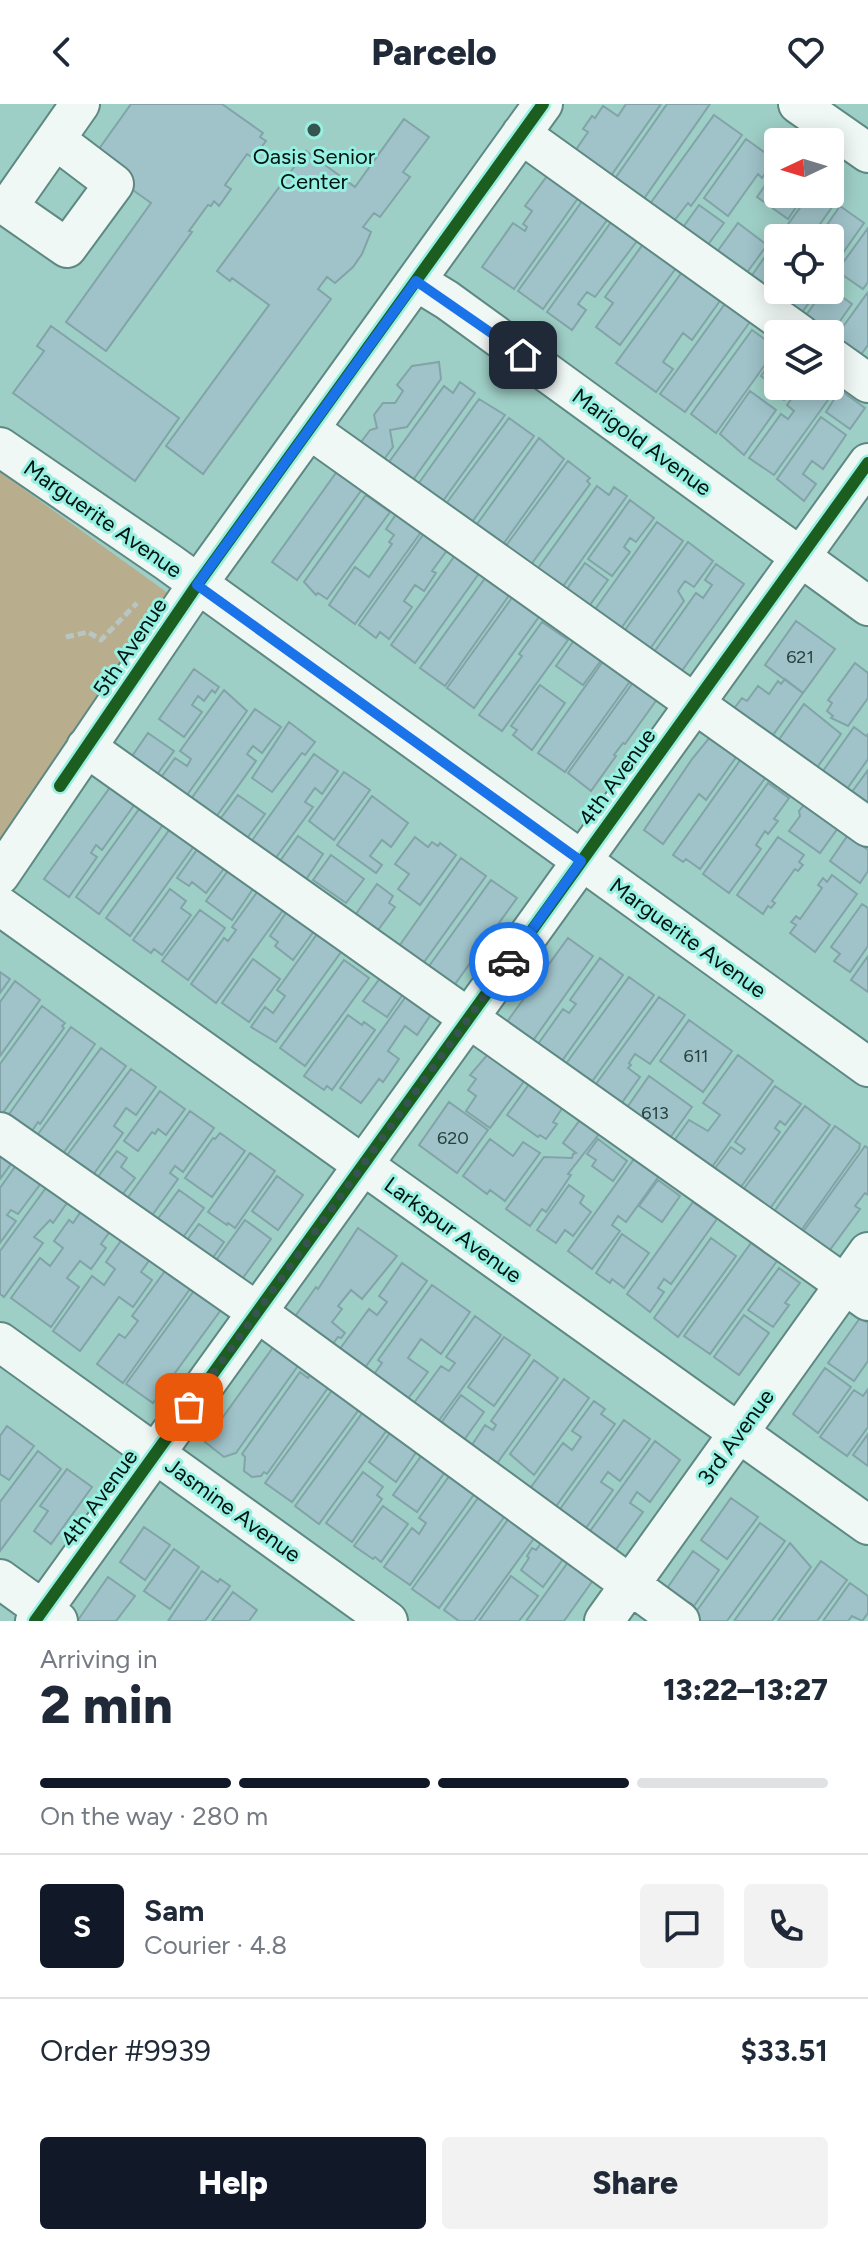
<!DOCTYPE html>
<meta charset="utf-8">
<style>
:root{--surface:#fff;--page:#f2f2f3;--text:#1f2937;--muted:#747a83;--line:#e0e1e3;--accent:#111827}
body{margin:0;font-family:Figtree,sans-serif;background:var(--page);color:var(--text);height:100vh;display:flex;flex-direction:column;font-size:30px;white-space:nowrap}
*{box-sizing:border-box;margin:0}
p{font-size:26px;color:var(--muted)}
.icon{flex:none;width:44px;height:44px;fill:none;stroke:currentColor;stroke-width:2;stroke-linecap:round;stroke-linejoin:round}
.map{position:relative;height:1517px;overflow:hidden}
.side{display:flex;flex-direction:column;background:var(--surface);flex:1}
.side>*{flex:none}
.needle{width:52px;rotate:266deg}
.controls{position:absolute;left:764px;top:24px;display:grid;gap:16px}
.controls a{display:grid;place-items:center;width:80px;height:80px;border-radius:8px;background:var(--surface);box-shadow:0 4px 20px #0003;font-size:40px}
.pin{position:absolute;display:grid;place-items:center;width:68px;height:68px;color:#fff;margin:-34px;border-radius:16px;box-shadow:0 4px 12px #0006}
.courier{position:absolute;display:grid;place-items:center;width:80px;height:80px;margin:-40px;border:6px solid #1a73e8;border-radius:50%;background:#fff;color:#222;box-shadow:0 2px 10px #0007}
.overview em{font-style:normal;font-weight:800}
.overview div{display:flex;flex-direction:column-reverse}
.overview{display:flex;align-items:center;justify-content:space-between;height:136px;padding:0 40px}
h1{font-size:52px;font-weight:800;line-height:60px}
.bar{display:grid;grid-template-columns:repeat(4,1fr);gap:12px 8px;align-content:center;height:96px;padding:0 40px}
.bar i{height:10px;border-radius:6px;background:var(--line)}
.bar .on{background:var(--accent)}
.bar p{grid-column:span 4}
.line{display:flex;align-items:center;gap:20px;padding:0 40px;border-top:2px solid var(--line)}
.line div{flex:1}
.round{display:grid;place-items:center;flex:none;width:84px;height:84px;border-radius:8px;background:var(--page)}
.button{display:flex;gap:16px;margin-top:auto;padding:16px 40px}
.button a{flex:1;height:92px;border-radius:8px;background:var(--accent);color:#fff;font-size:32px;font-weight:800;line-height:92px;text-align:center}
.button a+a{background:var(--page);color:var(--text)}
header{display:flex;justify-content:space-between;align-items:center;height:104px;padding:0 40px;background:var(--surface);font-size:36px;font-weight:800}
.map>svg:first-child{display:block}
.green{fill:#b8ad8c}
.building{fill:#9fc3c9;stroke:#82a4a8;stroke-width:2}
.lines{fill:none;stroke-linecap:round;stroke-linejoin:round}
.minor-casing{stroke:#5d8982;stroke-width:42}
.path{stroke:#b8c6c3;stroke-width:5;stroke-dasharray:8 4;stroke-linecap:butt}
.minor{stroke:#f0f8f6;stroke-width:38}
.cycleway-casing{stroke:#97f0e1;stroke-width:17}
.cycleway{stroke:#1b5e20;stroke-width:12}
.done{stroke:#375550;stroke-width:8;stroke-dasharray:0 14.4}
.route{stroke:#1a73e8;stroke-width:10}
.poi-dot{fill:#375550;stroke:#97f0e1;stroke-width:3}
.labels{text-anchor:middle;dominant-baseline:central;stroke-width:6;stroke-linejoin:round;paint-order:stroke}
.number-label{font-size:18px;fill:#28403e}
.poi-label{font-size:22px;fill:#001410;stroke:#97f0e1}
.street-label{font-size:22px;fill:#001410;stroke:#97f0e1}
</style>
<header><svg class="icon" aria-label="back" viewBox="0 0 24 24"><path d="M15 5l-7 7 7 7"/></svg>Parcelo<svg class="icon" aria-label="heart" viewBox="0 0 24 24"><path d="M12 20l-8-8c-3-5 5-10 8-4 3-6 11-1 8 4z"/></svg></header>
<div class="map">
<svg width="868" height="1517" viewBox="0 0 868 1517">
<rect width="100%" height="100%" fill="#9ecfc6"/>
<path class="green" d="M0,368L176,495L0,743Z"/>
<path class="building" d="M131,0H222L263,29L260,33L266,37L253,54L247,50L225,81L231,85L219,102L214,97L211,102L208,101L189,127L192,128L106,247L66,218L151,99L91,56Z
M626,0H661L608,76L573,50L588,28L583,25L592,12L595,14L603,2L618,12Z
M667,0H710L643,96L614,76Z
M714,11L742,31L691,102L688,99L671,121L647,104Z
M404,15L429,33L403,68L410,73L380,113L374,109L363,123L371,128L362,150L353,163L335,179L327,173L318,185L331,195L203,370L166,342L269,201L232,174L230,177L217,167L306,47L355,83Z
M746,35L775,56L762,74L758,70L728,112L704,94Z
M778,63V90H805L788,115L757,93Z
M550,68L581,90L514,185L482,163L513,119L525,127L527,123L523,120L532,107L525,102Z
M810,90H823L835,99L810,134H778Z
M585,93L610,112L543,205L518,187Z
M699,101L724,119L704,146L679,129Z
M840,102L864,119L838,156L830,151V134H818Z
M614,114L640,133L595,193L587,188L578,200L586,206L572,226L547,208Z
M738,119L767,141L743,174L714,152Z
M868,124V178L863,185L837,167Z
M778,134V179L768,193L748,177Z
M646,136L679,160L620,241L596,223L613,199L605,193Z
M685,164L722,194L692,236L683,229L663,258L673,265L656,288L616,259Z
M830,184L852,200L830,231L820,230L802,217L824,186H830Z
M779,186H818L798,214L772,196Z
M868,188V241L857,256L832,238Z
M727,197L752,215L685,308L660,290Z
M51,222L179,314L135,377L13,289L44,247L37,242Z
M752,226L777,244L716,329L691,310Z
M778,249V282H794L784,296L776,289L778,285L761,272Z
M439,258L441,275L407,323L390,326L393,343L379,362L356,345L370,326L377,324L374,311L383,299H395L403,287L397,281L412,262Z
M830,270L841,278L774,371L749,354L781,310L788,315L794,307L787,301L801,282H830Z
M460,278L475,289L408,383L384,365L444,282L453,289Z
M840,286L865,304L850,325L826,308Z
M750,287L776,306L744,351L720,330Z
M479,295L505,311L440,401L416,383Z
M821,313L846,331L823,365L812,357L803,370L816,380L804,397L777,375Z
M509,314L534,332L467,425L443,404Z
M539,334L564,355L499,446L472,427Z
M568,357L590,374L587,377L590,380L527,466L502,447Z
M338,366L363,384L297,476L272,458Z
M597,382L609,391L614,383L627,392L561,485L536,467Z
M366,391L390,408L327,495L318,489L316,491L304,478Z
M630,396L654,414L636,438L630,434L624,443L630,448L612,472L588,455Z
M399,406L424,424L355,520L329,501L355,463L369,473L392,440L389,438L394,431L386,425Z
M657,418L683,437L617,530L591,511Z
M425,428L448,445L432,467L436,469L424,487L415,481L404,497L412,503L389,535L380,528L376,534L359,521Z
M688,438L713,457L694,483L685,477L678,487L684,497L645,552L620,533Z
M456,450L480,468L415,559L391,541Z
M585,459L608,476L584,509L562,492Z
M716,460L744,480L676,575L649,555L696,489L703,494L712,481L705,476Z
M486,473L510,490L445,582L420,564Z
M514,491L541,510L474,604L447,584Z
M796,517L835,545L803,589L765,561Z
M542,518L568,536L502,627L479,611L522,552L519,550Z
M575,535L602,555L583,581L556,562Z
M604,556L631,576L565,668L538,649Z
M855,559L868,569V594L848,622L831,614L833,612L827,607L832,599L828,596Z
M194,565L219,583L215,589L212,586L204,597L198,592L192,601L202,608L184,633L159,615Z
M785,575L803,589L768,638L730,610L742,594L747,597L758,582L769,590L778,577L781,580Z
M634,577L658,594L625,640L623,639L614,651L616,652L591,687L568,669Z
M540,581L565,599L532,646L513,631L517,626L511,622Z
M224,586L247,607L182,698L157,679L175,654L187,662L191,655L180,647Z
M804,600L841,630L811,672L773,644Z
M255,605L281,623L262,649L253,642L247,650L256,657L211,720L186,702Z
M289,618L315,638L305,651L302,649L272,688L252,674Z
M854,623L866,632L868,630V655L842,692L818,674Z
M148,629L174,647L153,676L128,658Z
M710,633L737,652L706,696L699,690L663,740L644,726L692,655Z
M314,650L338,667L322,690L315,684L305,698L313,703L272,759L248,742Z
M741,655L766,673L700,765L686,755L683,758L673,751Z
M868,666V711L846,696Z
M344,668L370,686L334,736L309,717Z
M768,679L789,694L774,715L778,717L768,730L765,727L756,741L761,745L729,789L703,770Z
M111,682L135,700L102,746L96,741L91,749L97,753L69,793L44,775Z
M238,691L265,710L242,741L215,722Z
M372,692L408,719L391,743L382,736L370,752L382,761L376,769L337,741Z
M142,701L165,718L99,810L76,793Z
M803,702H808L838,724L820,749L789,727L800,712L799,707Z
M170,725L194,742L130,832L106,814Z
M848,731L868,746V767L860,779L830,757Z
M298,732L323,750L303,780L277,761Z
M415,733L428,743L432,738L438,742L440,739L456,751L420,801L398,785L409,770L395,760Z
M778,733L804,751L799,758L803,761L798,767L795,765L772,797L775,799L771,804L768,802L763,810L737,791Z
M201,740L228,759L206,789L192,778L189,782L177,774Z
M331,751L364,775L346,799L313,776Z
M461,754L486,772L419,865L395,848Z
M230,764L255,782L232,816L206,797Z
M832,771L857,790L815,848L790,829L796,821L791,818L796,812L800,815L822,784L818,781L823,774L827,778Z
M491,776L517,794L450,887L424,869Z
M377,780L393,792L389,799L395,803L378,826L356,810Z
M260,784L286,802L216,899L191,880L224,834L228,837L236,826L232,823Z
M170,785L186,797L181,804L191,811L162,851L154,845L151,849L133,836Z
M862,800L868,804V842L850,868L834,857L840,850L831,843Z
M290,803L317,823L293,856L275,842L278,838L270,832Z
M200,806L225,824L188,876L162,857Z
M320,826L344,844L276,938L251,923L265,903L273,909L285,892L277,886Z
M568,834L593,852L527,945L501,926Z
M868,852V888L851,876Z
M600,854L623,871L557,964L533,947L563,905L569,909L576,900L570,896Z
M253,855L280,875L249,918L222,899Z
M344,856L369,874L305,962L280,944Z
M0,868L10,875L0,889Z
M381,873L403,890L387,913L363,897Z
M629,873L654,891L586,986L560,968Z
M15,877L40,896L0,952V898Z
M407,891L432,909L417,931L405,922L388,947L399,955L383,978L379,975L361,999L340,984Z
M659,893L685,911L650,960L635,950L629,959L631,961L628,964L640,973L614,1010L588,991Z
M42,902L65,919L62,922L64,924L0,1013V960Z
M348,911L362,921L364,918L375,926L332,986L327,982L324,986L304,972Z
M689,916L732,947L703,988L660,957Z
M71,923L95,940L40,1020L38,1018L30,1030L7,1013Z
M101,944L126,962L59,1055L33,1037Z
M488,950L525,976L490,1024L466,1007L476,992L468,986L476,975L470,971Z
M738,951L773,977L707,1070L671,1041L689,1016L708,1027L720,1011L703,999Z
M131,965L156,983L136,1011L126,1004L114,1022L123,1029L93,1071L62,1058Z
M649,972L692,1003L662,1045L619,1015Z
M530,979L563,1003L553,1018L557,1020L546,1035L540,1031L538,1033L507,1011Z
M775,982L801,1000L785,1021L780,1017L775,1024L780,1028L736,1090L710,1071L731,1043L741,1050L745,1045L735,1038Z
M160,987L185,1005L166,1031L158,1025L155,1030L152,1028L138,1047L124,1037Z
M449,998L488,1026L457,1069L419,1041Z
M805,1002L830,1021L766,1110L740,1090Z
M190,1007L214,1024L183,1068L175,1062L170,1069L178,1075L148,1117L124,1099Z
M580,1016L599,1030L568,1070L571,1071L546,1108L542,1105L530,1122L506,1105L544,1053L572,1054L573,1050L576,1049L563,1039Z
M835,1022L860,1040L859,1045L795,1135L768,1116Z
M220,1029L245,1047L212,1093L185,1074L213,1034L215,1035Z
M490,1035L513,1052L523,1038L540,1049L505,1097L490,1086L487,1090L463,1072Z
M598,1035L627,1057L613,1077L592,1062L596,1056L587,1050Z
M865,1042L868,1044V1091L865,1089L855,1102L860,1105L821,1158L795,1139Z
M0,1046L14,1056L0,1075Z
M117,1047L127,1054L121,1063L135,1074L116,1099L92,1081Z
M250,1049L275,1067L235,1124L228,1119L227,1121L208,1108Z
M634,1055L659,1072L626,1118L618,1112L612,1121L620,1127L592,1165L568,1147Z
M17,1060L42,1078L18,1110L11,1106L7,1111L16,1117L0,1139V1084Z
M277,1072L303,1091L278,1126L252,1107Z
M658,1076L680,1092L662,1118L639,1102Z
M48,1081L69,1096L53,1119L50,1116L34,1133L43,1139L4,1193L0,1190V1147Z
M569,1081L584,1092L580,1099L591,1108L573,1132L565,1126L556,1139L537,1126Z
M179,1086L204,1104L176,1143L151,1124Z
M693,1098L717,1115L671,1180L664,1175L658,1184L664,1188L650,1208L627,1190Z
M82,1106L111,1126L101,1140L106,1144L91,1165L80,1157L67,1174L79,1183L51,1223L11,1194L40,1154L50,1162L63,1144L54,1137L69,1116L73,1119Z
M245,1116L271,1135L235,1185L209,1166Z
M199,1120L224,1138L207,1162L181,1144Z
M358,1124L397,1152L362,1195L351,1186L338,1202L342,1205L332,1218L345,1229L341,1234L338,1233L327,1248L289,1221L316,1183L318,1185Z
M622,1130L649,1149L624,1184L612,1175L610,1179L596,1169Z
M125,1131L153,1151L141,1168L152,1176L133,1203L119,1193L80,1247L53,1227L92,1172L104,1181L115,1165L106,1158Z
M711,1134L736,1152L678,1233L654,1214Z
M751,1139L777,1157L710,1250L684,1232Z
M402,1159L427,1177L359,1272L334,1253L369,1205L377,1211L387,1198L379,1192Z
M779,1164L800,1179L785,1199L789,1201L773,1223L748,1206Z
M165,1167L190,1185L123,1279L97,1260L119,1230L125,1234L138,1217L132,1212Z
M432,1181L470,1208L441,1250L421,1235L408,1254L428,1268L407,1296L370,1276L382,1259L378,1256Z
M196,1184L223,1203L153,1299L126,1280Z
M744,1211L769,1229L739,1271L714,1253Z
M475,1212L501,1231L432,1326L408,1307L441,1262L449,1267L455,1259L446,1253Z
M860,1214L868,1219V1257L854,1277L828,1259Z
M504,1233L530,1251L494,1302L468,1283Z
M274,1242L300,1259L236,1349L224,1353L205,1338Z
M534,1256L558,1274L491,1368L470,1344L485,1321L493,1326L496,1321L491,1317Z
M825,1264L851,1283L818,1329L793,1310Z
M300,1268L308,1274L312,1268L330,1281L267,1370L264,1368L261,1372L252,1373L244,1367L245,1353L242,1350Z
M564,1275L589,1294L534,1371L510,1350Z
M333,1285L360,1304L292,1398L265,1379Z
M868,1285V1323L847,1352L820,1333L854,1286L863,1292Z
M461,1291L484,1308L459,1343L436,1326Z
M594,1297L605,1305L601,1310L615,1320L552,1408L526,1390L563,1339L572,1346L581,1333L572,1327Z
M363,1308L387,1326L319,1420L295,1402Z
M624,1316L650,1335L620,1377L608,1368L601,1378L613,1386L581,1431L555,1412Z
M7,1322L34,1342L9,1376L0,1370V1332Z
M393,1325L419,1344L396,1378L369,1358Z
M868,1330V1362L853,1351Z
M655,1337L680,1356L650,1398L637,1388L630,1399L643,1408L611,1452L585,1434Z
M38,1347L61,1365L0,1447V1398Z
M422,1351L445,1368L417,1408L393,1391Z
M67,1365L92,1383L51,1440L34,1427L48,1407L40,1402Z
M363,1368L383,1383L377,1391L382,1395L352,1438L326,1419Z
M450,1371L475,1389L410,1481L384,1463L412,1424L419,1430L426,1419L419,1414Z
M481,1390L507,1409L439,1504L412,1485Z
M731,1394L758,1413L727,1455L701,1436Z
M383,1402L408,1420L381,1458L375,1453L373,1455L354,1442Z
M509,1414L535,1433L474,1517H459L444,1506Z
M760,1419L785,1437L727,1517H701L693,1512Z
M144,1423L170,1441L145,1476L120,1458Z
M544,1435L566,1451L543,1483L521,1466L529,1454L527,1452L532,1444L536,1446Z
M790,1439L811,1463L772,1517H734Z
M174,1445L199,1463L170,1505L144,1487Z
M693,1447L719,1466L694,1502L690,1499L685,1506L663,1490Z
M571,1454L596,1472L564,1517H526Z
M821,1457L847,1476L817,1517H778Z
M202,1467L218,1478L220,1475L230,1482L205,1517H168Z
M511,1472L538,1492L519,1517H479Z
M108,1473L135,1492L116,1517H80L78,1516Z
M850,1479L868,1492V1509L862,1517L852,1512L848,1517H823Z
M233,1488L257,1506L249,1517H212Z"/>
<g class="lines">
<defs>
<path id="minor" d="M798,0L868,49
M521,30L800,230
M56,36L114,80L67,144L8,103L80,0
M416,177L447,196L868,502
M830,252L868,279
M309,325L868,723
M0,343L168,458L868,963
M86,643L868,1197
M0,771L197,481L543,0
M0,802L868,1421
M0,1028L257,1208L680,1517
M0,1238L388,1517
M0,1475L58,1517
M35,1517L868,359
M604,1517L868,1148"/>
</defs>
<use href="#minor" class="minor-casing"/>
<path class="path" d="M66,533L88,528L101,536L137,499"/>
<use href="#minor" class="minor"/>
<defs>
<path id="cycleway" d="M60,682L197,481L543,0
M35,1517L868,359"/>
</defs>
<use href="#cycleway" class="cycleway-casing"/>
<use href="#cycleway" class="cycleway"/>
</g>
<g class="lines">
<path class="done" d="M189,1303L509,858"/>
<path class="route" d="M509,858L581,757L197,481L416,177L523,251"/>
</g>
<circle class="poi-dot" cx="314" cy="26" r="8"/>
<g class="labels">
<g class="number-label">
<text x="800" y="553">621</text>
<text x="696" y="952">611</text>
<text x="655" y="1009">613</text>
<text x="453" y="1034">620</text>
</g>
<g class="poi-label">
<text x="314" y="52">Oasis Senior<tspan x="314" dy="25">Center</tspan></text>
</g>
<g class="street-label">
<text transform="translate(642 338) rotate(36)">Marigold Avenue</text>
<text transform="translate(103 415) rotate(35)">Marguerite Avenue</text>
<text transform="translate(130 543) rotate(-56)">5th Avenue</text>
<text transform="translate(617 673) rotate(-54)">4th Avenue</text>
<text transform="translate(688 834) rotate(36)">Marguerite Avenue</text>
<text transform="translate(453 1126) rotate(36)">Larkspur Avenue</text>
<text transform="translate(736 1333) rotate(-54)">3rd Avenue</text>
<text transform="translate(99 1394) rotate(-54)">4th Avenue</text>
<text transform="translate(233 1406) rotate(36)">Jasmine Avenue</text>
</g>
</g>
</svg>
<div class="controls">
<a><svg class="needle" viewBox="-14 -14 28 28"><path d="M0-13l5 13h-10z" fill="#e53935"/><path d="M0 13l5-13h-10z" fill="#747a83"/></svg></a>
<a><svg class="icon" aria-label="locate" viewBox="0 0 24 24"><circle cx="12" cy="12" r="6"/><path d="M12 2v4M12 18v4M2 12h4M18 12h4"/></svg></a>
<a><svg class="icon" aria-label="layers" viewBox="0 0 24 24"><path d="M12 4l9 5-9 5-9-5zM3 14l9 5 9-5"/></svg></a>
</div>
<div class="pin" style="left:189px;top:1303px;background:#ea580c"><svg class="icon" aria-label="bag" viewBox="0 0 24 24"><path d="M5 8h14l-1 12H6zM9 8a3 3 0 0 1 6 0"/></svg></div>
<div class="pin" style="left:523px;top:251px;background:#1f2937"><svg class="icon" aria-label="home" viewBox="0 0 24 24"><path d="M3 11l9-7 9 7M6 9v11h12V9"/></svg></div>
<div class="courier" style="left:509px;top:858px"><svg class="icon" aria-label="car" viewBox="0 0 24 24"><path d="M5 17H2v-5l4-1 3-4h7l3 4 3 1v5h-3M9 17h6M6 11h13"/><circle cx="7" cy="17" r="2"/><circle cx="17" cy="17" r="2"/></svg></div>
</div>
<section class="side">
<div class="overview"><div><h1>2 min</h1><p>Arriving in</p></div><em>13:22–13:27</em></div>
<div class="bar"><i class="on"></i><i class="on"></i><i class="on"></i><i></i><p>On the way · 280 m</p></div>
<div class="line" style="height:144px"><b class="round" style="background:var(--accent);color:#fff">S</b><div><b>Sam</b><p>Courier · 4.8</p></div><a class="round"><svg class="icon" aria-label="chat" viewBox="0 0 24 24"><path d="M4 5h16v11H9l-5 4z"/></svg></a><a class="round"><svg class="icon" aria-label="phone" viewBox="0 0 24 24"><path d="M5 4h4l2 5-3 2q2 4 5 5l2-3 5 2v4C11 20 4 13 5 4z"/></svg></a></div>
<div class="line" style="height:104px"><div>Order #9939</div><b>$33.51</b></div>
<div class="button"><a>Help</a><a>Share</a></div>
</section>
